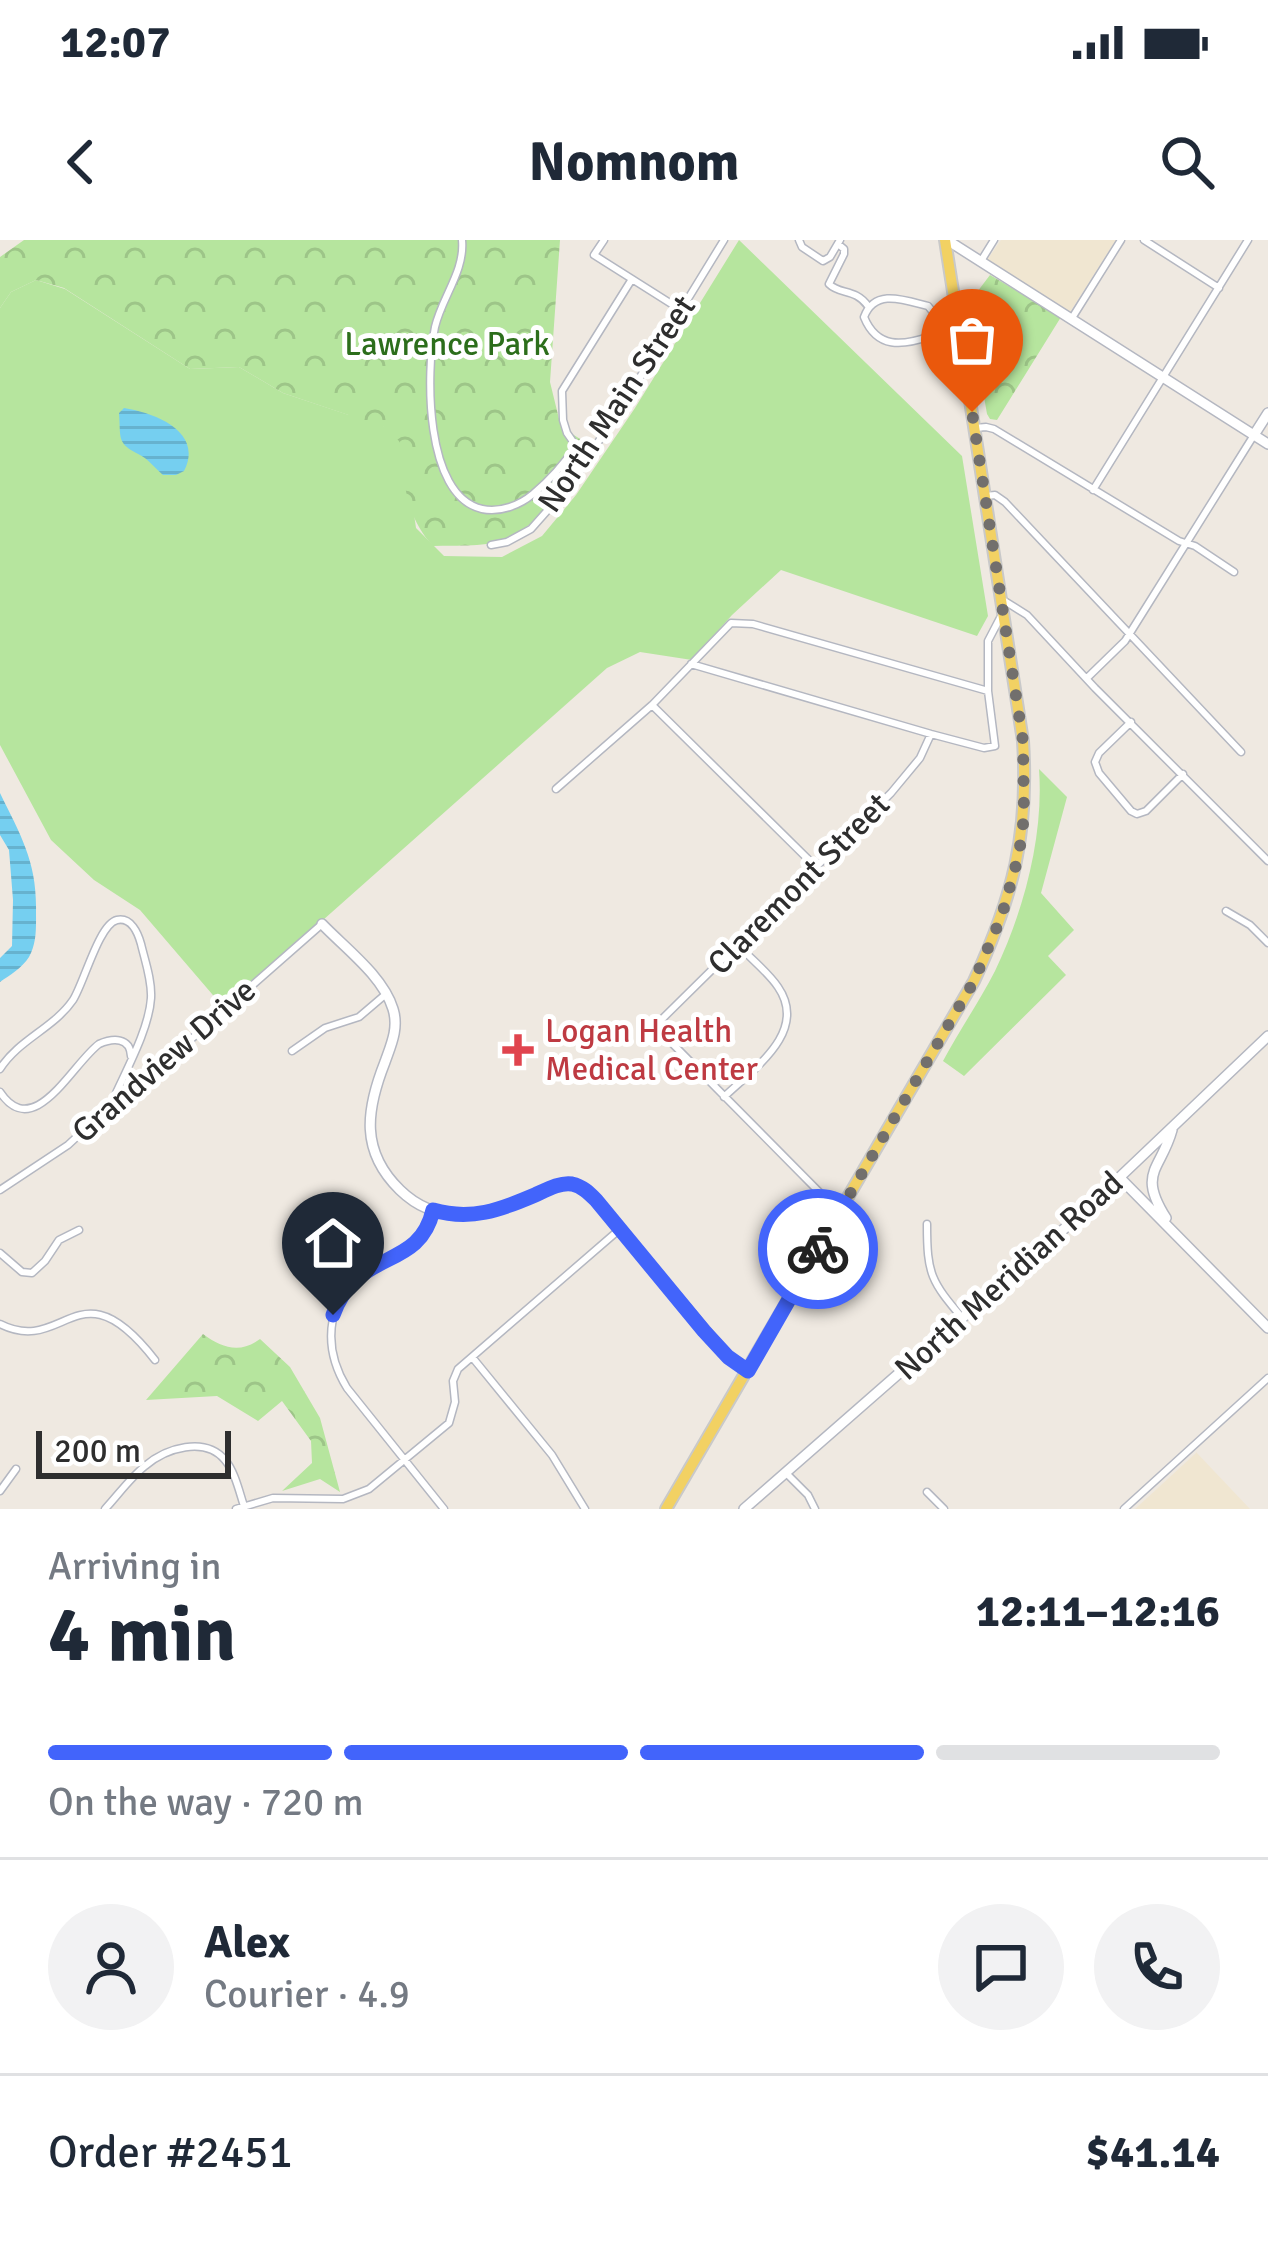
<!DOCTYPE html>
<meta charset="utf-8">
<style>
:root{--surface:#fff;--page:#f2f2f3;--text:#1f2937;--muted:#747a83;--line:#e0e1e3;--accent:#4264fb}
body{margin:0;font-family:Signika,sans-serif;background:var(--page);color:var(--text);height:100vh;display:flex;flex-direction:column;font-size:45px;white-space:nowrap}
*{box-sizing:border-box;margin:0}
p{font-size:39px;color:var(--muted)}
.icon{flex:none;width:66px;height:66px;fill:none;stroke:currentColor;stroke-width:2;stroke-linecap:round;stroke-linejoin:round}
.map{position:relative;height:1269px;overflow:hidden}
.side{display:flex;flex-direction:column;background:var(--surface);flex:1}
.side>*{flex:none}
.scale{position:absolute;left:36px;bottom:30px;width:195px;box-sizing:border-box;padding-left:12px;border:6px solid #2e2e2e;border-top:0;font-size:33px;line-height:42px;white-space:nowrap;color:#2e2e2e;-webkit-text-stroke:9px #fff;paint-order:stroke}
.pin{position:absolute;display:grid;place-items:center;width:102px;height:102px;color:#fff;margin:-123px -51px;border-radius:50% 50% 50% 0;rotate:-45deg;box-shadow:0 0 12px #0007}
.pin .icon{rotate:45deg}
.courier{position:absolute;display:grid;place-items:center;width:120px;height:120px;margin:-60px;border:9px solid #4264fb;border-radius:50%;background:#fff;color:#222;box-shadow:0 3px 15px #0007}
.headline em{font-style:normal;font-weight:800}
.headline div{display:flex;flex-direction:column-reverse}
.headline{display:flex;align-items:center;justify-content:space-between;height:204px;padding:0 48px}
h1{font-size:78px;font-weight:800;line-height:90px}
.bar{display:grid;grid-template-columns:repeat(4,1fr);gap:18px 12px;align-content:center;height:144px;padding:0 48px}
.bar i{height:15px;border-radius:9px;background:var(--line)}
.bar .current{background:var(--accent)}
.bar p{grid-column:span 4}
.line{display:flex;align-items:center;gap:30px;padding:0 48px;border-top:3px solid var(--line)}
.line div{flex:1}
.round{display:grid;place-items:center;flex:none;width:126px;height:126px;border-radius:63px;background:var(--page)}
.status{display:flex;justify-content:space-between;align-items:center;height:84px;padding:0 60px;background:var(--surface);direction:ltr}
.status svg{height:33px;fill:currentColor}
header{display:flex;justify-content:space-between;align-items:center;height:156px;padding:0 48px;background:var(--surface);font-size:54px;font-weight:800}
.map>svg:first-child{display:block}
.education{fill:#f0e6d1}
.grass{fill:#b6e59e}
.park{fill:url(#park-crowns)}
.water{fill:url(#water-rules)}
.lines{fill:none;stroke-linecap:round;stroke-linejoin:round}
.street-casing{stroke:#b4b7c1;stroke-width:9}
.secondary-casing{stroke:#b4b7c1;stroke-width:12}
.primary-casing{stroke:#c9c9c9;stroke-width:14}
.street{stroke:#fff;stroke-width:6}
.secondary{stroke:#fff;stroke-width:9}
.primary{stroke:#f2d163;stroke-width:10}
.done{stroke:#726f6d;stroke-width:12;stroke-dasharray:0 21.6}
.route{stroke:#4264fb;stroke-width:15}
.health-dot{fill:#e0444e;stroke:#fff;stroke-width:4.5}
.labels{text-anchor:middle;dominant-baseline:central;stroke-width:10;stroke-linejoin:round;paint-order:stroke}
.park-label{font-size:33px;fill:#2c6e1b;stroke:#fff}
.street-label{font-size:33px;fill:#2e2e2e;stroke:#fff}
.health-label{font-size:33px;fill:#be3a42;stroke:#fff;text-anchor:start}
</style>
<div class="status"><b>12:07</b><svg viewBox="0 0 49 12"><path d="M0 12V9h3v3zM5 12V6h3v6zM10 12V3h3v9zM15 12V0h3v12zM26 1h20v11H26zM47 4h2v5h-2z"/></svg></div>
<header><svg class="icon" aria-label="back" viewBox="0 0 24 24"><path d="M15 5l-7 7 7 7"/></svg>Nomnom<svg class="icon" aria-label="search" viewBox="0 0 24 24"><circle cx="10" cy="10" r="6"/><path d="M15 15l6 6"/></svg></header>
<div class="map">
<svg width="1268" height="1269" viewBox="0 0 1268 1269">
<defs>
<pattern id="park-crowns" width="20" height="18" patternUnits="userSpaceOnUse" patternTransform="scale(3)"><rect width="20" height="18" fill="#b6e59e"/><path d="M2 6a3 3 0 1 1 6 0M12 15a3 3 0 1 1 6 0" fill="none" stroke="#9dc588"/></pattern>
<pattern id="water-rules" width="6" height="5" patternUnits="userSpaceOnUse" patternTransform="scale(3)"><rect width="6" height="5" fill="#75cff0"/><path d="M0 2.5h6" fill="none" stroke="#66b2ce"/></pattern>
</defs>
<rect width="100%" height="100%" fill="#efe9e1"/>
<path class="education" d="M1001,0H1116L1070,72L987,20Z
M1196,1212L1250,1269H1135L1196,1213Z"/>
<path class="grass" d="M739,0L962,216L988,376L977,396L781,330L732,375L692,420L640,412L607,428L224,768L140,670L94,640L51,600L0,505V68L11,52L36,40L65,49L190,129L239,127L283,153L349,175L355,169L403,198L416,288L444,316L502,317L542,296L576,255L635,168Z
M1039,529L1067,557L1041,653L1074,690L1048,716L1066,735L964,836L943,821C959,791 979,762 995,731C1024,671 1044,595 1039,529Z"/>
<path class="park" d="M24,0H560L550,142L561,187L593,207C568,244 537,294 491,303C473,307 452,305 433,306C405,276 404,241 399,201L384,187L283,153L239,127L190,129L64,48L36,40L11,52L0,68V17Z
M990,35L1061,77L997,180L990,179L987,174L968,64Z
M203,1094C222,1108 240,1114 260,1099L290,1127L320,1178L340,1252L320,1239L282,1251L312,1223L311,1201L282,1161L258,1181L217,1156L146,1160Z"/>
<path class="water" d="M124,168C156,173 204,192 184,231L176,235H163C155,228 148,219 140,215C116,203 121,199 119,173Z
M0,553C21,596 37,622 36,671C36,687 37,703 29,717C22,728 10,735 0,742V718L12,706L13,660L9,610L0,595Z"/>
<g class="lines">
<defs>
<path id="street" d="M462,0C465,31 442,57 435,87C426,131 424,256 482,269C500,273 520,265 533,254C550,240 564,224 576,206
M604,0L594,15L681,70
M799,0L802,7L823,21L830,17L840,0
M1144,0L1219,48
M838,4L844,9V14L829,44C840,55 855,48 868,66
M981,21L994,0
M937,77V88L931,96C902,106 877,109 864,77C875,48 904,60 928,66L937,77L957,74
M1072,78L1121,0
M975,188L986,187L994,189L1179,301L1195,306L1234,332
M594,209L576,206L567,193L563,180L562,151L632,39
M1093,250L1248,0
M986,256L995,255L1005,262L1241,512
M491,305L507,302L531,289L570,245L629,155L724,0
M1003,360L1027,375L1095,448L1268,621
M691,424L931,494L984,508L995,506L988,451V401L1000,378
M1087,438L1125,401L1254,195
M653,466L817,628
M1131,482L1099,513L1095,522L1099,533L1131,571L1137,574L1146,571L1183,534
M556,549L652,465L731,383L753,384L988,451
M1226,671L1250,685L1268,703
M292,811L325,788L359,777L386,754
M0,829C18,800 54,788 73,760C84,743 99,684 117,680C131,677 138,693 141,704C145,721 152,740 151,758C149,790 125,832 112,862
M0,852C34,903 72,824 99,804C113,798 130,797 131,816
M724,857C753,829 809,792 778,747C768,732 751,719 738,705
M0,950L68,905L111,865L164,823L322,684
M433,971C431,980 429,989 423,997C412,1013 390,1016 374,1025C327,1051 320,1104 347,1148L444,1269
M838,971L655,786L891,553L920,518L931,494
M927,984C927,1035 931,1041 963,1079
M0,1013L22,1032L32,1033L45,1021L59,1000L79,990
M0,1084C65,1117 78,1021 155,1120
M472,1117L552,1215L585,1269
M786,1233L808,1255L815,1269
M0,1251L16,1229
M927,1252L944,1269
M105,1269C118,1255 130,1238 145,1226C166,1208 205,1196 225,1220C235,1232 239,1251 244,1266
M236,1269L273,1258L343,1259L369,1249L449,1183L455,1162L453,1141L458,1129L620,989
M1124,1269L1268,1138"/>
<path id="secondary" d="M947,0L1268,204
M1254,195L1268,173
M322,684C345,708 383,736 393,769C399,788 391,805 385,822C366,870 360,911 400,950C442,991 492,973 538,954C548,949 561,942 573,944C582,947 589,953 595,960L728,1117L748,1131
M1120,938L1268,1088
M1166,978C1137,932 1161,930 1172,890
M744,1269L1081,974L1268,796"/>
<path id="primary" d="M666,1269L974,741C1013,657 1029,594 1023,501L945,0"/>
</defs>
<use href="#street" class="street-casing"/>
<use href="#secondary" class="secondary-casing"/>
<use href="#primary" class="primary-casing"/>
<use href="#street" class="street"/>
<use href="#secondary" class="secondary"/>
<use href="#primary" class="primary"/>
</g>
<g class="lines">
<path class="done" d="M818,1009L974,741L1002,675L1019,614L1024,577L1023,501L972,172"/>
<path class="route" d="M333,1075C357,1007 419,1032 433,970C471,981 500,970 535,955C546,950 560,942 572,944C582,946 589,953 596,960L704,1091L728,1117L748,1131L818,1009"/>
</g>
<path class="health-dot" d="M512 792h12v12h12v12h-12v12h-12v-12h-12v-12h12z"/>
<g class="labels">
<g class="park-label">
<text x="447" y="104">Lawrence Park</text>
</g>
<g class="street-label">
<text transform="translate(617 164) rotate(-56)">North Main Street</text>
<text transform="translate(799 644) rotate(-45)">Claremont Street</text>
<text transform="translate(164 821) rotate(-41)">Grandview Drive</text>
<text transform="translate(1009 1036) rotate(-42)">North Meridian Road</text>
</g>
<g class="health-label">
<text x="545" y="791">Logan Health<tspan x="545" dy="38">Medical Center</tspan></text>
</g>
</g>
</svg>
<div class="scale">200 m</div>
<div class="pin" style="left:972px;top:172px;background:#ea580c"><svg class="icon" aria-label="bag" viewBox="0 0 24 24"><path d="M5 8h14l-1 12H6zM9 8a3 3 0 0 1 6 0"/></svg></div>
<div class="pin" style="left:333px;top:1075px;background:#1f2937"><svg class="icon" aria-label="home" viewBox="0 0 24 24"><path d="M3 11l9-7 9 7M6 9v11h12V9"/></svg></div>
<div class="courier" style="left:818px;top:1009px"><svg class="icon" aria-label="bike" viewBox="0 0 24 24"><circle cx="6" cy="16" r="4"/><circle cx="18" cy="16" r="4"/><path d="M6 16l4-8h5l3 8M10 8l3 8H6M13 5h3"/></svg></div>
</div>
<section class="side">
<div class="headline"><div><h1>4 min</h1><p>Arriving in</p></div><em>12:11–12:16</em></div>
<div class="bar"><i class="current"></i><i class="current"></i><i class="current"></i><i></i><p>On the way · 720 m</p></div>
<div class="line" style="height:216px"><a class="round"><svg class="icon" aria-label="person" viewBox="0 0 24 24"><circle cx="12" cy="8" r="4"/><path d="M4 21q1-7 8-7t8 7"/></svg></a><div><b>Alex</b><p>Courier · 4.9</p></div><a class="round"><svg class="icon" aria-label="chat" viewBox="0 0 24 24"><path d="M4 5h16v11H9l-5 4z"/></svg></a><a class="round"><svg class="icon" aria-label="phone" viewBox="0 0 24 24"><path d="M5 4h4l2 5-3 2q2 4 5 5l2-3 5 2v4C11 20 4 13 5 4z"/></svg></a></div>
<div class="line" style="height:156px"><div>Order #2451</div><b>$41.14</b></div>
</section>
